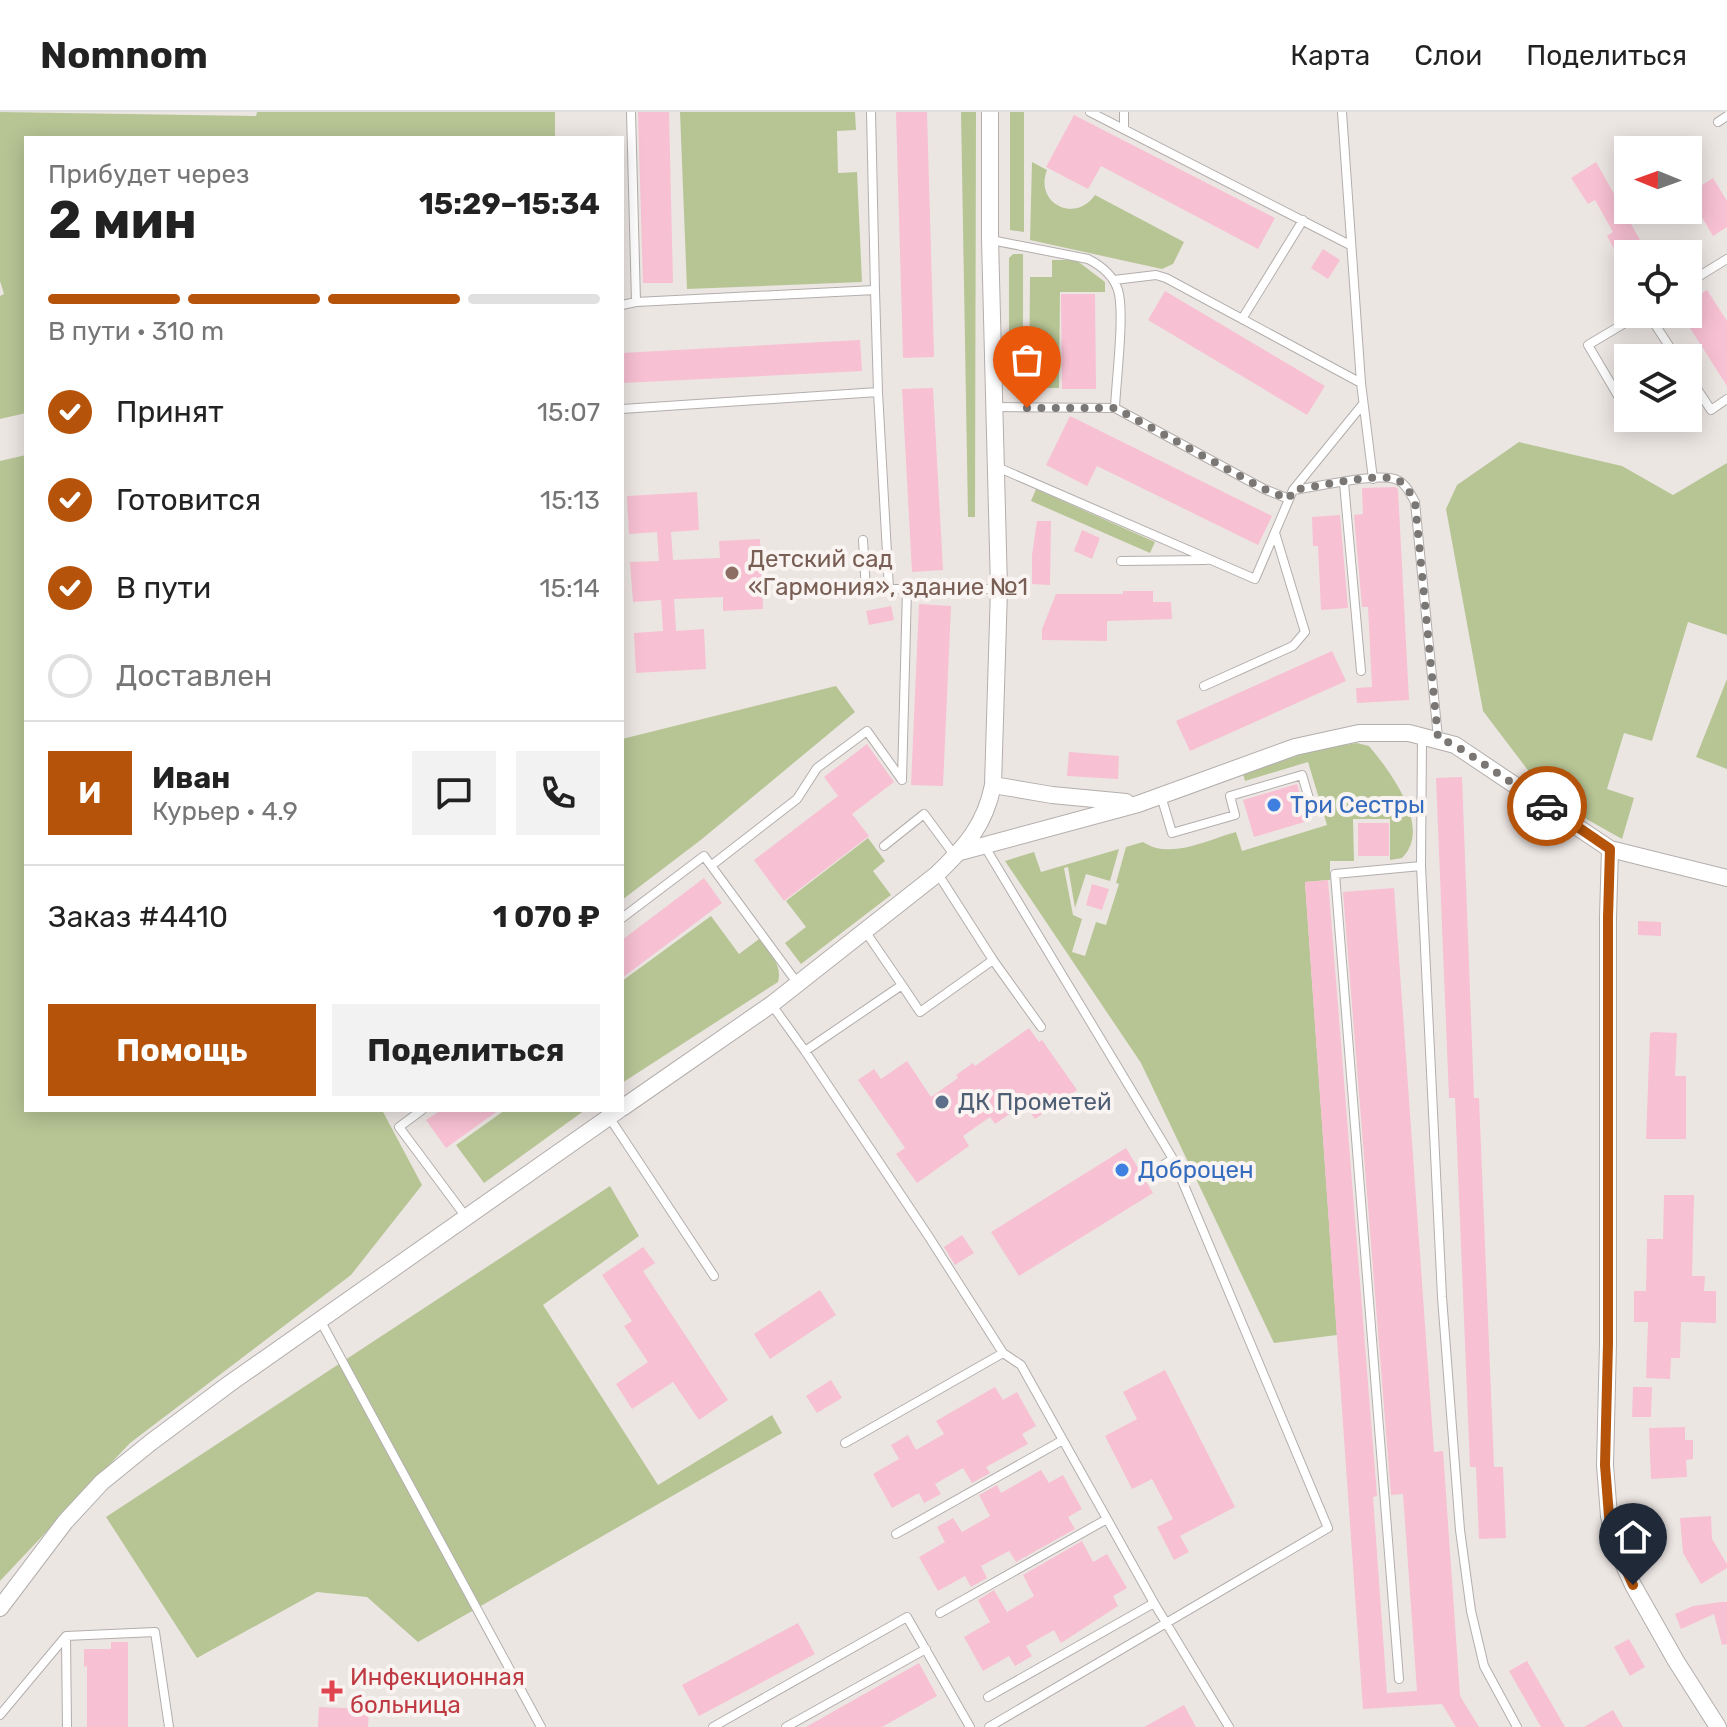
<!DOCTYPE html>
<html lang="ru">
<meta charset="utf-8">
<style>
:root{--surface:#fff;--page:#f2f2f2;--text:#222;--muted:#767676;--line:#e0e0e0;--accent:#b45309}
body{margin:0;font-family:Rubik,sans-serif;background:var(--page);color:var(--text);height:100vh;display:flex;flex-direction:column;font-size:30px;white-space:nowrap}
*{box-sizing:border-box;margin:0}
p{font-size:26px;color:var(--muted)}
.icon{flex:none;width:44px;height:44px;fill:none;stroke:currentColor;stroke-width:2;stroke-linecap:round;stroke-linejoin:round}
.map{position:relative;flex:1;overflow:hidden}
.side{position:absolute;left:24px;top:24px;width:600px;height:976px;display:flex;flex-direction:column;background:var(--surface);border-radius:0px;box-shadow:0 4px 20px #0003}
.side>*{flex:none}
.needle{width:52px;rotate:271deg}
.fabs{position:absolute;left:1614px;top:24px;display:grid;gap:16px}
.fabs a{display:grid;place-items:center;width:88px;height:88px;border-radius:0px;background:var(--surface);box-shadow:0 4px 20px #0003;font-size:40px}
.pin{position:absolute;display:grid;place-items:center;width:68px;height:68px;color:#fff;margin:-82px -34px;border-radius:50% 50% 50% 0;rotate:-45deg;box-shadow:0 0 8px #0007}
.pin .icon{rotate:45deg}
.courier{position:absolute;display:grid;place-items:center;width:80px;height:80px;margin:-40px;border:6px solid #b45309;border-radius:50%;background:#fff;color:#222;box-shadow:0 2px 10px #0007}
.summary em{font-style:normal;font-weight:700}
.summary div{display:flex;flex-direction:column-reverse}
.summary{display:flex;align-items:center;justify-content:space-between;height:136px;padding:0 24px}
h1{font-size:52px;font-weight:700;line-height:60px}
.bar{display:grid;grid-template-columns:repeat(4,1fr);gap:12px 8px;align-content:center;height:96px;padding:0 24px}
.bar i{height:10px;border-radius:6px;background:var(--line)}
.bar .current{background:var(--accent)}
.bar p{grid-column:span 4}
.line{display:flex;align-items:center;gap:20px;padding:0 24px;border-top:2px solid var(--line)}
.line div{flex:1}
.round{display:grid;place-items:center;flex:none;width:84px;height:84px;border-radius:0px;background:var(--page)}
ol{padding:0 24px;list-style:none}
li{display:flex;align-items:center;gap:24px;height:88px}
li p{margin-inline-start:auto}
li .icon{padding:8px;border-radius:50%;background:var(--accent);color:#fff;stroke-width:4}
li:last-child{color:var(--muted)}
li i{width:44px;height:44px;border:4px solid var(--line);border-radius:50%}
.action{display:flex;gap:16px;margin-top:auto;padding:16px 24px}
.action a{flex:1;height:92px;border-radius:0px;background:var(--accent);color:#fff;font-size:32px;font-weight:700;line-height:92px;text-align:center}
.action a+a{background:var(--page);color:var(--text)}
header{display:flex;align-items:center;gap:48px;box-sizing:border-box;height:112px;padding:0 40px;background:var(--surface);border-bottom:2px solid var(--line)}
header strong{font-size:38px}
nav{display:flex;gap:44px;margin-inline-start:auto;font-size:28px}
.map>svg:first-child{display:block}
.green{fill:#b7c595}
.building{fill:#f7c0d3}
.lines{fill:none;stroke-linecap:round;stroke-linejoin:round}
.service-casing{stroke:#b3aeac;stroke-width:10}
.minor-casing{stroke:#b3aeac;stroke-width:18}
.service{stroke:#fff;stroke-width:8}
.minor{stroke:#fff;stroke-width:16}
.done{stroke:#7a7775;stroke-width:8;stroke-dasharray:0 14.4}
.route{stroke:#b45309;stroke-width:10}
.education-dot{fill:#8d6e63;stroke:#f9f4f1;stroke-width:3}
.shop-dot{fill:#3f7fe0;stroke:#f9f4f1;stroke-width:3}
.service-dot{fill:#5c6f8a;stroke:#f9f4f1;stroke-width:3}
.health-dot{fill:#e0444e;stroke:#f9f4f1;stroke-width:3}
.labels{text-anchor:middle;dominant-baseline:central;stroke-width:8;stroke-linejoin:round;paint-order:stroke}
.education-label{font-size:24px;fill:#785e54;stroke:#f9f4f1;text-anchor:start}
.shop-label{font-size:24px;fill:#366cbe;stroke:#f9f4f1;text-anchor:start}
.service-label{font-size:24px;fill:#4e5e75;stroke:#f9f4f1;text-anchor:start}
.health-label{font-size:24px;fill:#be3a42;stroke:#f9f4f1;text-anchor:start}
</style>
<header>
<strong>Nomnom</strong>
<nav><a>Карта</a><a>Слои</a><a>Поделиться</a></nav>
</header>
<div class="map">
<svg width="1727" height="1615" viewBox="0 0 1727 1615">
<rect width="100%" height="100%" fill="#ece6e3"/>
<path class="green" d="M0,0L256,4L257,0H555V26H26V301L0,307V184L4,182L0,169Z
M680,0H855L856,18L837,19L838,61L857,60L862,170L687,177Z
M961,0H976L975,405H968Z
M1010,0H1024V120L1010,118Z
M1032,50L1047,58C1034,91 1075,112 1095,83L1184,130L1173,152L1162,157L1030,128Z
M1013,142H1023V266H1009V146Z
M1052,148H1076L1105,170V180H1060L1059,276H1029L1030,165H1052Z
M1519,330L1622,354L1673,383L1727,351V523L1688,510L1652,629L1624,621L1607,677L1634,686L1622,727L1549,686L1483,599L1446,397L1457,373Z
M26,343V998H382L422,1073L351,1163L130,1331L0,1469V349Z
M1036,377L1155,430L1150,441L1031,389Z
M1727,567V657L1696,645Z
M836,574L855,600L702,727L622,788V627Z
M1357,631L1369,634C1390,659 1433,716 1402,746L1390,748V707H1353L1354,749H1330V768L1305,770L1337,1223L1274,1231L1141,951L1005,749L1034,740L1041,760L1119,737L1110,769L1086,762L1075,796L1068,755L1064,756L1073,803L1082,807L1072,840L1085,844L1096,810L1106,813L1119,772L1116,771L1126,735L1143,730C1170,748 1207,728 1236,720L1242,739L1327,713L1308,650L1245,669L1243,662L1317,637Z
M868,726L885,749L873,759L891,783L801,852L785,831L806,815L786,789Z
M711,804L739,842L759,827C769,841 783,853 778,870L622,971V869Z
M505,998H585L484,1071L456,1033Z
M610,1074L639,1124L543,1193L658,1373L772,1303L782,1321L418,1530L367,1485L317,1480L197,1546L106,1405Z"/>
<path class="building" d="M638,0H669L673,171H643Z
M896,0H927L934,245L903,246Z
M1074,3L1275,106L1258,137L1101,54L1088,77L1046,55Z
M1596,50L1648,142H1628V162L1607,124L1613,120L1595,88L1588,92L1571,66Z
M1713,66L1727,89V115L1713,124L1688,82Z
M1323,137L1340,148L1328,167L1311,156Z
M1707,178L1727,209V274L1681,202H1688V190Z
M1165,179L1325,274L1307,303L1148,208Z
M1061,182H1095L1096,277H1062Z
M860,228L862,259L622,271V241Z
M933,276L943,458L912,460L902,277Z
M1070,304L1272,404L1258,433L1097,354L1087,374L1046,353Z
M1395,375L1398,377L1409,588L1357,591L1356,576L1372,575L1368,495H1362L1354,403L1363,402L1362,376Z
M697,380L699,418L671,420L673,448L720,446L719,429L760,427L763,497L723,499V485L674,487L676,519L704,517L706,557L636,561L634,521L663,519L661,488L633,490L630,450L659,449L657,420L629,422L627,384Z
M1340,403L1348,496L1321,498L1318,434H1313L1312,405Z
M1037,409H1051L1050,473L1032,472V443Z
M1082,418L1100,426L1092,447L1074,439Z
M1123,479H1153V490H1171L1172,507L1107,509V529L1042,528V517L1056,482H1123Z
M919,492L951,494L943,674L911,673Z
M891,494L894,508L869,513L866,499Z
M1332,539L1346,569L1190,639L1176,609Z
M867,632L894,670L852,702L869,724L784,789L754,748L838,684L824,665Z
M1069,640L1119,644L1118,667L1067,664Z
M1462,665L1474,986H1479L1494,1355H1503L1506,1426L1479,1427L1476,1355H1470L1455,986H1449L1436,666Z
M1297,672L1308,709L1254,725L1243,688Z
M1358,711H1389V744H1358Z
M704,766L722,791L622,866V828Z
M1328,768L1377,1384L1373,1385L1387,1581L1417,1579L1403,1382L1391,1383L1343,780L1394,776L1434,1340L1443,1339L1460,1584L1479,1615H1456L1442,1592L1363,1597L1305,770Z
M1092,772L1109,777L1102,798L1086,793Z
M1638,809L1661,810V824L1638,823Z
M1029,916L1039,930L1042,928L1077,978L1035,1007L1024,992L995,1012L990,1005L963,1024L969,1034L917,1071L896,1042L905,1036L858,968L874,957L881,967L907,949L931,985L958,966L956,963L973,951L975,954Z
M1654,920L1677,921L1675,964H1686V1027H1646L1650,921Z
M441,998H499L446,1036L426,1008Z
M1126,1036L1153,1081L1019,1164L991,1120Z
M1664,1083H1694L1692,1164H1705L1704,1179H1716V1211L1681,1210L1680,1246H1671L1670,1267L1646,1266L1648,1210H1634V1179H1646L1647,1127H1663Z
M962,1123L974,1141L955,1153L944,1135Z
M643,1135L655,1151L643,1159L728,1288L699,1308L673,1270L632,1297L616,1272L648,1250L624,1214L632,1209L602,1163Z
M820,1178L836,1203L770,1247L754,1222Z
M1165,1258L1235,1395L1180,1424L1189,1440L1174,1448L1157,1415L1173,1407L1152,1367L1132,1377L1105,1324L1137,1307L1123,1280Z
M831,1268L842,1286L817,1301L806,1284Z
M995,1275L1003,1288L1017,1280L1036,1314L1022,1322L1028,1332L986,1355L990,1361L972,1371L963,1356L935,1372L941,1382L924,1391L919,1381L892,1396L873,1362L899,1347L891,1333L908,1323L916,1338L944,1322L936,1309Z
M1633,1275H1652L1651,1305H1632Z
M1685,1315V1328H1693V1347L1686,1348L1687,1365L1651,1367L1649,1316Z
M1041,1358L1049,1371L1063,1363L1082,1397L1068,1405L1075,1417L1016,1450L1009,1439L981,1454L987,1466L971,1475L965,1464L938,1479L919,1445L945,1430L937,1415L953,1406L962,1420L990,1404L979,1383L997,1373L1001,1381Z
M1711,1404L1712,1427L1727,1452V1456L1701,1472L1683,1441L1680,1406Z
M1082,1429L1093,1450L1107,1442L1127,1476L1113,1484L1118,1494L1061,1531L1054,1518L1026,1534L1032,1544L1015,1554L1009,1544L983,1559L964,1525L990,1510L978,1488L994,1478L1007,1500L1034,1484L1023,1463Z
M1721,1490H1727V1532L1722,1533L1714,1502L1681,1517L1675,1502L1693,1494Z
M798,1511L815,1542L699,1604L682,1573Z
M1629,1527L1645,1555L1630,1564L1614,1535Z
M111,1530H128V1615H87V1554L84,1555V1537H111Z
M1527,1549L1565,1615H1541L1509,1559Z
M919,1551L937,1584L882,1615H806Z
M1184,1593L1196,1615H1144Z
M319,1595L369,1597L368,1615H318Z
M1613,1598L1623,1615H1584Z"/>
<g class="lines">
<defs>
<path id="service" d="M631,0L636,190
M1090,0L1350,133
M1124,0V16
M1342,0L1361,271L1373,367
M1718,10L1727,4
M991,128L1088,147C1102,154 1113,163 1118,178C1125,201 1116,269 1115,296
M1114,168L1156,163L1166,166L1361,271
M1688,171L1727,147
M875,178L878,280
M622,193L636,190L875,178L871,0
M1648,202L1677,246
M1242,207L1303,108
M1688,263L1711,298L1727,287
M1624,294L1588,233L1640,202
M996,295L1115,296L1264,377L1289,387
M622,297L878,280L889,477H999
M997,355L1255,467L1293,378L1363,292
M1344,371L1361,559
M1294,378C1318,375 1373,361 1395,367C1405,370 1410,381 1415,390L1438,626
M863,428L866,479L889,477
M1121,449L1206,448
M1204,574L1293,534L1305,520L1275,421
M1422,624L1421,754L1442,1185L1460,1418L1471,1499L1484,1554L1517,1615
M902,668L907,477
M1161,684L1172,721L1235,703L1230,684L1302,663L1313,700
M884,734L924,702L955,744
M985,735L1173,1047L1153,1059
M712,753L797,687L817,656L867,619L902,668
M622,806L704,744L798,872
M865,819L902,873
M993,848L1041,915
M772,893L805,939L902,873L920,900L993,848L938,762
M805,939L929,1125L1003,1241L1021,1253L1154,1491L1229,1615
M422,998L399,1015L466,1105
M609,1005L714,1164
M320,1208L541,1615
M845,1331L1003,1241
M896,1422L1063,1328
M940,1501L1107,1407
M66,1525L67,1615
M1399,1567L1335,762L1421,754
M988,1585L1154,1491
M0,1603L66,1524L155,1520L169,1615
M713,1615L907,1505L970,1615
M786,1615L926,1537
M989,1615L1328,1416L1173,1047"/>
<path id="minor" d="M993,673L1052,683L1126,690
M1610,737L1608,805V1231L1605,1353L1609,1404L1617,1438L1633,1473L1676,1549L1718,1615
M960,740L1138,692L1295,635L1359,621H1409L1455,633L1610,737L1727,766
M622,996L772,892L937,762C966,734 985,713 993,673L999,477L990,127V0
M0,1496L65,1410L102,1370L150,1331L229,1272L619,998"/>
</defs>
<use href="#service" class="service-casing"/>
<use href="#minor" class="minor-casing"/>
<use href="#service" class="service"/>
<use href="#minor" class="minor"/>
</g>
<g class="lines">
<path class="done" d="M1027,296H1115L1264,377L1289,387L1293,378C1317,375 1373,361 1395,367C1405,370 1410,381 1415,390L1438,626L1455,633L1547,694"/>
<path class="route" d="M1547,694L1610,737L1608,805V1231L1605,1353L1609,1404L1617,1438L1633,1473"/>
</g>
<circle class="education-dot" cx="732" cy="461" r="8"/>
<g class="shop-dot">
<circle cx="1274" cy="693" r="8"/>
<circle cx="1122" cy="1058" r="8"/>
</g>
<circle class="service-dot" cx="942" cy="990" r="8"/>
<path class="health-dot" d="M328 1567h8v8h8v8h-8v8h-8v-8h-8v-8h8z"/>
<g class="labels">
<g class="education-label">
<text x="748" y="447">Детский сад<tspan x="748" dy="28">«Гармония», здание №1</tspan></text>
</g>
<g class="shop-label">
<text x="1290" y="693">Три Сестры</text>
<text x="1138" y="1058">Доброцен</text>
</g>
<g class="service-label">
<text x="958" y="990">ДК Прометей</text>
</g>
<g class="health-label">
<text x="350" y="1565">Инфекционная<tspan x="350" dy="28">больница</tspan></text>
</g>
</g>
</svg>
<div class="fabs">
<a><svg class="needle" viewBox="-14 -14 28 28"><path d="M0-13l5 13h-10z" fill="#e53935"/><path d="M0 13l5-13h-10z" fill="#767676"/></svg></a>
<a><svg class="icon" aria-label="locate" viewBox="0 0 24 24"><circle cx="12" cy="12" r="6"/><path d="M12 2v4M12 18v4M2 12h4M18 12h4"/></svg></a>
<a><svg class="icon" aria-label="layers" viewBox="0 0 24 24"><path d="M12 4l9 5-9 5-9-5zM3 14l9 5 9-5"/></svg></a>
</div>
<div class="pin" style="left:1027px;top:296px;background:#ea580c"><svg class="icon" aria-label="bag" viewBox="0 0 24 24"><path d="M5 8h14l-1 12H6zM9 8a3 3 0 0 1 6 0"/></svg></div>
<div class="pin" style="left:1633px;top:1473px;background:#1f2937"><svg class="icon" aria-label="home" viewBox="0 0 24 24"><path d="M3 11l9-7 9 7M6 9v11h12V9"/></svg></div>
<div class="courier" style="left:1547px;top:694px"><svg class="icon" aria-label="car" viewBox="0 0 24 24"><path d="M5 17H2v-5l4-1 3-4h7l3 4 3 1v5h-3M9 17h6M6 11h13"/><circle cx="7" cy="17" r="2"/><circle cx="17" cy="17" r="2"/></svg></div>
<section class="side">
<div class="summary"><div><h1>2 мин</h1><p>Прибудет через</p></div><em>15:29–15:34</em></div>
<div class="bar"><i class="current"></i><i class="current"></i><i class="current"></i><i></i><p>В пути · 310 m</p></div>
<ol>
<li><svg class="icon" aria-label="check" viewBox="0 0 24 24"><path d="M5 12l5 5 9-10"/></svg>Принят<p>15:07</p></li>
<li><svg class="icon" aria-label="check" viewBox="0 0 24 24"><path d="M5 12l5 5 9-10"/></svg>Готовится<p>15:13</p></li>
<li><svg class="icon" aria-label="check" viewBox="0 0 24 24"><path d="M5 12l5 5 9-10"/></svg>В пути<p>15:14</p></li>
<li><i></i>Доставлен</li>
</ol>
<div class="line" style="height:144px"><b class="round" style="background:var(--accent);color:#fff">И</b><div><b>Иван</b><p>Курьер · 4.9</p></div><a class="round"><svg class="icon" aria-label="chat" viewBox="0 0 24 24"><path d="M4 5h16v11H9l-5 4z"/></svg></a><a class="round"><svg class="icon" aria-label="phone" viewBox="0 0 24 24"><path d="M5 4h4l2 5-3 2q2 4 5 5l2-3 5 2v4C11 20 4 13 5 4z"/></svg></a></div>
<div class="line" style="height:104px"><div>Заказ #4410</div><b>1 070 ₽</b></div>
<div class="action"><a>Помощь</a><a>Поделиться</a></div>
</section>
</div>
